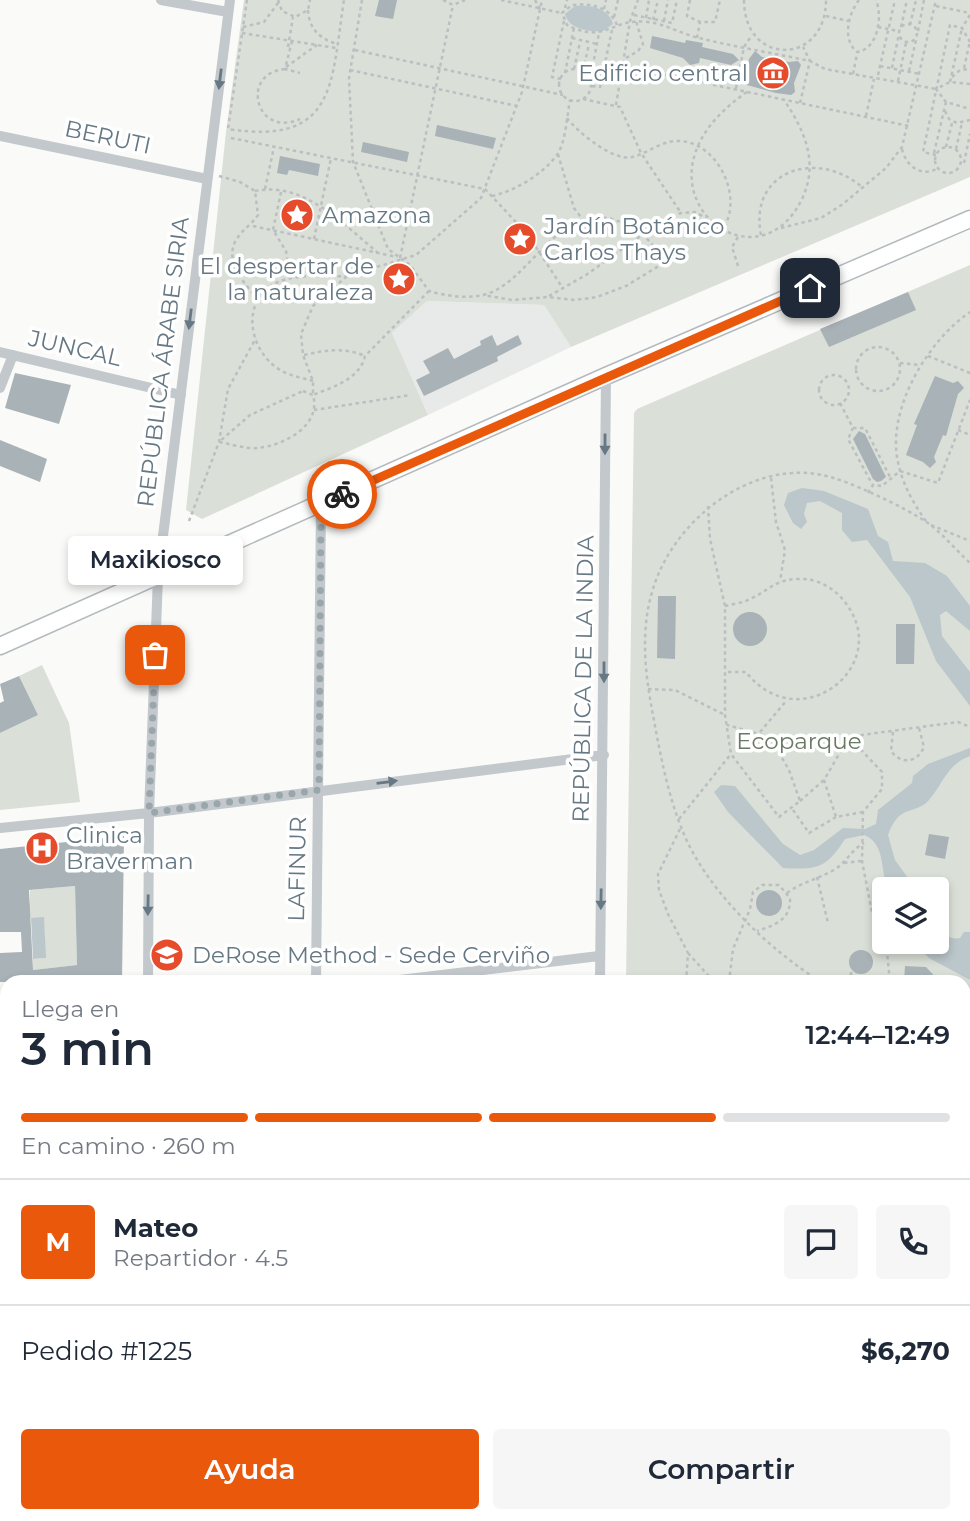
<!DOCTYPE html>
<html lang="es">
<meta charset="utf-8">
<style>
:root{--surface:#fff;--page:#f6f6f7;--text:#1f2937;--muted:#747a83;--line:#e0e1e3;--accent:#ea580c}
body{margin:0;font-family:Montserrat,sans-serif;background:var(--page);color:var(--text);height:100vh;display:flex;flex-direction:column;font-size:26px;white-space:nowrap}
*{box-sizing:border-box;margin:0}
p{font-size:23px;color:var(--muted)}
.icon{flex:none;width:38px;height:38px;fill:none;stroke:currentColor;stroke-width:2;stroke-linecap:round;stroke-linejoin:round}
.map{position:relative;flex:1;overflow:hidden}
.details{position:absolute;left:0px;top:975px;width:971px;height:548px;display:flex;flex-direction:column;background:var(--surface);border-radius:21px 21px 0 0;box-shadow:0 4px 10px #0003}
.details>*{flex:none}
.tools{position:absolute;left:872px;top:877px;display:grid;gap:14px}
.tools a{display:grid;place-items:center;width:77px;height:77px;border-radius:7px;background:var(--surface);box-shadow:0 4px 10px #0003;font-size:35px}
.pin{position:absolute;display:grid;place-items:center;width:60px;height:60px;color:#fff;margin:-30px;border-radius:14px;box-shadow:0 4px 10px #0006}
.courier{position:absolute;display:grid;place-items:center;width:70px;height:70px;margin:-35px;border:5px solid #ea580c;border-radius:50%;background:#fff;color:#222;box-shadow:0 2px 9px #0007}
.bubble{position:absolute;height:49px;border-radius:7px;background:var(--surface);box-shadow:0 4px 10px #0003;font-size:23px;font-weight:600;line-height:49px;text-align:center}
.summary em{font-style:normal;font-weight:600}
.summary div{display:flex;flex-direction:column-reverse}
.summary{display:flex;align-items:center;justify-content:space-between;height:119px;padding:0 21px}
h1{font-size:46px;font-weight:600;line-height:52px}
.bar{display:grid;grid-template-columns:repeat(4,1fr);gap:10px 7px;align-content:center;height:84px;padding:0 21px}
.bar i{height:9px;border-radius:5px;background:var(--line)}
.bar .selected{background:var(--accent)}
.bar p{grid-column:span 4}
.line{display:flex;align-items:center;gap:18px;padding:0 21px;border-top:2px solid var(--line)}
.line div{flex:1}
.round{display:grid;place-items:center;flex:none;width:74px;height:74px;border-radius:7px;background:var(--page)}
.button{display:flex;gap:14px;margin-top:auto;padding:14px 21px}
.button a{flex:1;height:80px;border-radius:7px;background:var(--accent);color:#fff;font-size:28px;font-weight:600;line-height:80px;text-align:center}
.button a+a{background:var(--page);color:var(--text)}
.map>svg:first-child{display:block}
.built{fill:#e8eae9}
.green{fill:#dadfd7;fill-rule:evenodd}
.water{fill:#bbc7cb}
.building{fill:#a8b2b7;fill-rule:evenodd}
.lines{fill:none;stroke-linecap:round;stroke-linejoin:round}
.secondary-casing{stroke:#b3babf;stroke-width:19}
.path{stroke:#bbbfc2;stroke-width:2.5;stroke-dasharray:3.5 3.5;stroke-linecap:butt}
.minor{stroke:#c3c8cc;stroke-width:10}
.secondary{stroke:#fff;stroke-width:16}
.oneway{fill:#657883}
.done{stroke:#99a6ac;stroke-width:7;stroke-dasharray:0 12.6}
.route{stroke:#ea580c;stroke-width:9}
.labels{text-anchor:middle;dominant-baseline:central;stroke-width:7;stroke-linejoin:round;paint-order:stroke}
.poi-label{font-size:23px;fill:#657883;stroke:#fff;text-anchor:start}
.street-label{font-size:23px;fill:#657883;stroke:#fff}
.park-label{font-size:23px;fill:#697a64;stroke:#fff}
</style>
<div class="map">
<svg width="970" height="1521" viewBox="0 0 970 1521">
<rect width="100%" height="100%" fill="#fafaf8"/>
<path class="built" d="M427,301L544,305L571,347L428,415L392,333Z"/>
<path class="green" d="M244,0H970V177L571,347L544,305L427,301L392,333L428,415L202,519L186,510L226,132Z
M970,265V1521H619V1516H964V982H626L634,413L637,409ZM884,889H936V942H884Z
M42,665L69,723L80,802L0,810V733L38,715L19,676Z
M75,886L77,965L33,970L7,967L33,966V959L45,958L44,918H31L6,904L30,903V890Z"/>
<path class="water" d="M575,6C590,5 608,7 613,24L603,31C588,32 569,29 565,14Z
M802,488L824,491L868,509L878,536L888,542L893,561L925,563L947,576L970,606V631L946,611L940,615L942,636L970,672V706L936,661L910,597L867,540L852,542L842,530V513L820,501L807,503L804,514L807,522L801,529L793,523L784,505L788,493Z
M970,748V756C947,764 943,784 929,800C915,816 900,802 888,835L895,860L916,889L887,887C880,869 886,844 864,835L845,839C826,868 819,870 783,868L728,812L714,792L721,785L735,786L783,844L800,855L814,850L843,828L865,829L876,824L878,810L912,783L913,776L928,764Z
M936,915C943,926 942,941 960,938L964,932H970V980L929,958L914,942H936Z
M44,917L46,958L33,959L31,918Z"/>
<path class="building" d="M379,0H397L393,19L375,16Z
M652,36L685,43L686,40L703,43L702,47L733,54L739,60L731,65L700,58L699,63L690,65L683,58L650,48Z
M755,51L762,57L789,62L798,61L801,65L794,83L795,92L791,95L776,93L747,85L745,81L749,59Z
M437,125L496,138L493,149L435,136Z
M363,142L409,152L407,162L361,152Z
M280,156L320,164L318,176L289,170L287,175L277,173Z
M908,292L916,310L829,347L820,329Z
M492,335L497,346L518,335L522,344L497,357L498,361L424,396L416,380L430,373L423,361L448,348L454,359L481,345L480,341Z
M15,373L71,385L59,424L5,408Z
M935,376L953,383L958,381L964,388L958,394L946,436L943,435L934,457L936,462L930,468L923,462L906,455L917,425L914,424Z
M859,431L865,434L886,477L881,481L877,482L873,479L853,439Z
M0,440L47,459L40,482L0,466Z
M658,596H676L675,659L657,658Z
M733 629a17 17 0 1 1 34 0a17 17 0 1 1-34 0Z
M896,624H915L914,664H896Z
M19,676L38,715L0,733V703L4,701L0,684Z
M929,834L949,837L945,859L925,855Z
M124,836L122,982H0V953L22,952L21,932H0V849ZM75,886L77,965L33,970L29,890Z
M756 903a13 13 0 1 1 26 0a13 13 0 1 1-26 0Z
M849 962a12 12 0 1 1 24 0a12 12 0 1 1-24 0Z
M905,966L926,967L940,982H904Z"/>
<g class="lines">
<defs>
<path id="secondary" d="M0,646L606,376L970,219"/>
</defs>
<use href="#secondary" class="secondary-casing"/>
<path class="path" d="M247,0L228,129C337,146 331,83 344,0
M278,0L282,11L295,17L308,10L310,0
M362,0L349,78L353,162L388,249L410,265L429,291C450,297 478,301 498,289C538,266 569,192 628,226C646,236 655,243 662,264L626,286L597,297L575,300L548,297L512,300L483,295
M443,0L453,5L465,0
M501,0L562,13
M535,0L540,9
M690,0L687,16L700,22H715L720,0
M744,0C744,67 826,66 826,0
M859,0C848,14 842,40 857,52C878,49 883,17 876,0
M936,6L970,13
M565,8L567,0
M604,9L606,0
M308,10C309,29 320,39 337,44
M634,15L672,23L677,0
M970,15L962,28L970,42
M826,16L849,21
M614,17L618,0
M646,18L649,0
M653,20L658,0
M664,21L668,0
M899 33a9 9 0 1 1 18 0a9 9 0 1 1-18 0Z
M617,25C609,6 591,3 572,5L562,13L567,25C606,45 612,17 648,22C665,24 682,34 699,38C735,47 773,53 810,61L825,69L936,89
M910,25L916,0
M243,27L264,22L278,3
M878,27L898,31
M901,27L907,0
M918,31L924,0
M242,33L336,48
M572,38L597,44
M697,38L700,22
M292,41L285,69L300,73
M288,47L293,17
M355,50L563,95
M626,58L638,51L643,44L636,21
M624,66L909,126
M880,66L920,74
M286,67L317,45
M892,68L899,34
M964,68L970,41
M285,69C239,73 256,139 300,119
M574,69L580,42
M559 85a16 16 0 1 1 32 0a16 16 0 1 1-32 0Z
M350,70L517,106
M583,71L589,44
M909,71L916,40
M565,73L574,28
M853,74L857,54
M878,75L895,0
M952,77L960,70L970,69
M561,79L552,77L564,21
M590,80L599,33
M898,81L906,43
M950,82L962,28
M970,84L950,82L936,89L946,102L970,109
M592,86L600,87L612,30
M736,88L744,47L752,35
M747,92C615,182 754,298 802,199C819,163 805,131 784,100
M583,99L620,107L641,153L681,213
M800,103L810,61L803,47
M616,105L630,21L638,0
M945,111L949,119L957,123L970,120
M866,116L874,79
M567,118C578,132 605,154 623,157C639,161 659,140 678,141C718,141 745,199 722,230
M231,138L485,189L528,235L562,287
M946,147L952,123
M935 160a13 13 0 1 1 26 0a13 13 0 1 1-26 0Z
M902,149C906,166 921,178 938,168
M956,149L962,123
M934,153L946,102
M558,154L574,208L583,220
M936,155L923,152L950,25L962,28
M964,163L970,134
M219,176L240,182L255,191L258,215C252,224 242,230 236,240C224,261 244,283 257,298
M265,189L274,147
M255,191C304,181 343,224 377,252
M281,192L273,230L286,251L290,278
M492,196C515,191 543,174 557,155C566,142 567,115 570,100
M253,226L397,257
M781,228L821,218L843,204L886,168L902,147L936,0
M761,235C748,170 818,148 863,188
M314,239L331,158
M400,258L453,5
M738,266L732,247L738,237
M429,291L365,356C360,379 333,387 313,395V381L303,355L301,334L313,306L347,276L416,255L481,198L522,92L542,0
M549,296L586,275L660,222L681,213L695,212L706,218
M856 369a22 22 0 1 1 44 0a22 22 0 1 1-44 0Z
M304,355C326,350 344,347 365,356
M928,356L970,373
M900,363L920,365
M819 390a15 15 0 1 1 30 0a15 15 0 1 1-30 0Z
M313,381C303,378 291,376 282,371C249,353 239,301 276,283C297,273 324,277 347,276
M303,391L313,395C322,426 283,446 257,448C245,449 231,444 219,442L250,415Z
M840,403L853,428L848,439L872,484
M314,410L411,395
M853,428H865L890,477
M958,430L970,435
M771,478L776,522L785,550L780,581
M868,493L873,485L882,486L900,471L938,483L970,400
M708,506L710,539L725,606V715L731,754L779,817L800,801L789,770L770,737L727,725
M189,521L219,442L228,389L256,338
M926,521C912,502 901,481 897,457C889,405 929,340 970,312
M931,525L970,541
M725,606C733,604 743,603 750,599C768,591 776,579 798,579C816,578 833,587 844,601C896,664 800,741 746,672H725
M648,689L675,690L725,715
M760,732L787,700
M893,732L891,751C901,765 917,763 924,747L919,728
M770,737L817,741L958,722L970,727
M800,801L824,780
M793,810L809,833L836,817
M863,812L836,817L824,780L849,737L882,772V789L863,812L862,861L872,913L884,937
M679,819L731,754
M680,829L658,874L659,890L668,914L688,953L686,982
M844,863L861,861
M817,877L828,923
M787,893C802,882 818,879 834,870C847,862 850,851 864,843
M886,942L890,982
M688,953L714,982
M729,982L733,949L750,909L753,892L762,885H779L790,898C791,920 775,925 757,931
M821,982C767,948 704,888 681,827C667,791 660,753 653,715C645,674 640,630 653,589C673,522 749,460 822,475C846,479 908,509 928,523C943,534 956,550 970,563
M848,982L852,971
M964,1014L970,1013
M964,1044H970
M970,1067V1081
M964,1120H970
M964,1194L970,1192
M726,1516L728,1521
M788,1516L790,1521
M885,1521L887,1516"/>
<path class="minor" d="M161,0L228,12
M0,136L207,179
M0,352L181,395
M0,388L13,355
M0,828L149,813L604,755
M148,982L149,813L158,576L230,0
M316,982L321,504
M383,982L599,956
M600,982L606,376
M0,1031L7,1030
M0,1242L7,1241
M0,1274H7
M143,1521V1516
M304,1521L545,1516
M600,1521V1516"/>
<use href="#secondary" class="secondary"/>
</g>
<defs><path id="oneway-solid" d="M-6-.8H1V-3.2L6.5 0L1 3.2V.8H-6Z" transform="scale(1.75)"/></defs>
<g class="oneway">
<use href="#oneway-solid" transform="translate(220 79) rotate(97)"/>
<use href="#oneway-solid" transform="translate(190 319) rotate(97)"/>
<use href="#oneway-solid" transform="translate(605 444) rotate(90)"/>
<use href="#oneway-solid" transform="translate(604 672) rotate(90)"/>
<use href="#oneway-solid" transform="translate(387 782) rotate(-7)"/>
<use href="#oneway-solid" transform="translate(601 899) rotate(91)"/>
<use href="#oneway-solid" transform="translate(148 905) rotate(91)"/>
</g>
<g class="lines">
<path class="done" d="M155,655L149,813L319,790L321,504L342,494"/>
<path class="route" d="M342,494L810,288"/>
</g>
<defs>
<symbol id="museum-disc" viewBox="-11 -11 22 22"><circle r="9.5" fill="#e64b2b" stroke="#fff"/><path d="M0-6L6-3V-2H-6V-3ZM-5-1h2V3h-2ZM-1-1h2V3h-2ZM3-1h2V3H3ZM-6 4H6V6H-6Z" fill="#fff"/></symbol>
<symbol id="sight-disc" viewBox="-11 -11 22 22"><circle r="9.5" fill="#e64b2b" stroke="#fff"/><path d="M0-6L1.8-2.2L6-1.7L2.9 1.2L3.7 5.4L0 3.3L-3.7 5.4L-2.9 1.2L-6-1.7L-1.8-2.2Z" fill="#fff"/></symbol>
<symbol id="hospital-disc" viewBox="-11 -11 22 22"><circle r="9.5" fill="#e64b2b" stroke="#fff"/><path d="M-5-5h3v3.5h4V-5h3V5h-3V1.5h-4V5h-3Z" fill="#fff"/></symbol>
<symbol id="university-disc" viewBox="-11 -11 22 22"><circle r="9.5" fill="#e64b2b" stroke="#fff"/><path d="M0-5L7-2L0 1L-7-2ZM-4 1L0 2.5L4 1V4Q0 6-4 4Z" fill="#fff"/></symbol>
</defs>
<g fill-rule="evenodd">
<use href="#museum-disc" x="754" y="54" width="38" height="38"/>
<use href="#sight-disc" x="278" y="196" width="38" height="38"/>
<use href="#sight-disc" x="501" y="220" width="38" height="38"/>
<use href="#sight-disc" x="380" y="260" width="38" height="38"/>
<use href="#hospital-disc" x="23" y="829" width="38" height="38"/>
<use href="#university-disc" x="148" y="936" width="38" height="38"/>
</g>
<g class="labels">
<g class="poi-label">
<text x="748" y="73" text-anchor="end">Edificio central</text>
<text x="322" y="215">Amazona</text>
<text x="544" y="226">Jardín Botánico<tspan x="544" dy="26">Carlos Thays</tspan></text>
<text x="374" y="266" text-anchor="end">El despertar de<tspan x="374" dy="26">la naturaleza</tspan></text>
<text x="66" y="835">Clinica<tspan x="66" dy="26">Braverman</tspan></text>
<text x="192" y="955">DeRose Method - Sede Cerviño</text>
</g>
<g class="street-label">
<text transform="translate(108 137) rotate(12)">BERUTI</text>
<text transform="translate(75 348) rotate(13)">JUNCAL</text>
<text transform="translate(163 362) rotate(-83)">REPÚBLICA ÁRABE SIRIA</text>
<text transform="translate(583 679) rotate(-89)">REPÚBLICA DE LA INDIA</text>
<text transform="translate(297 869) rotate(-89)">LAFINUR</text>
</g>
<g class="park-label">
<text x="799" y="741">Ecoparque</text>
</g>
</g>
</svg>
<div class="tools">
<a><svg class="icon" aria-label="layers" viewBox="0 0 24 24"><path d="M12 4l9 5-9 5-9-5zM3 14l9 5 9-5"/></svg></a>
</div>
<div class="pin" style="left:155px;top:655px;background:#ea580c"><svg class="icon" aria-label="bag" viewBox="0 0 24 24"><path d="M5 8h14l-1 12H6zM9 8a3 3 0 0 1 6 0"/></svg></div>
<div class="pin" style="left:810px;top:288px;background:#1f2937"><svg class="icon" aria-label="home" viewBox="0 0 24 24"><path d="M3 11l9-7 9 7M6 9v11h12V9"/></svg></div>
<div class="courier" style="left:342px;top:494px"><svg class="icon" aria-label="bike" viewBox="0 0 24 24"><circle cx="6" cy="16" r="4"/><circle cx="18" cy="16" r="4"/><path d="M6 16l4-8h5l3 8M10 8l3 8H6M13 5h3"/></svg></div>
<div class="bubble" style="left:68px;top:536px;width:175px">Maxikiosco</div>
<section class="details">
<div class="summary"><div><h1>3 min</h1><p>Llega en</p></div><em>12:44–12:49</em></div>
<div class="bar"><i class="selected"></i><i class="selected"></i><i class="selected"></i><i></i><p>En camino · 260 m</p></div>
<div class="line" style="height:126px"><b class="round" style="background:var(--accent);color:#fff">M</b><div><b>Mateo</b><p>Repartidor · 4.5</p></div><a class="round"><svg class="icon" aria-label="chat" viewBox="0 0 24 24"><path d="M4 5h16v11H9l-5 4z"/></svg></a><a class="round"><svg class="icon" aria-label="phone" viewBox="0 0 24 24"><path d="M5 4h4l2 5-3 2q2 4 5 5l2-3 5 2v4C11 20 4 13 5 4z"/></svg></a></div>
<div class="line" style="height:91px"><div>Pedido #1225</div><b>$6,270</b></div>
<div class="button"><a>Ayuda</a><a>Compartir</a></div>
</section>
</div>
